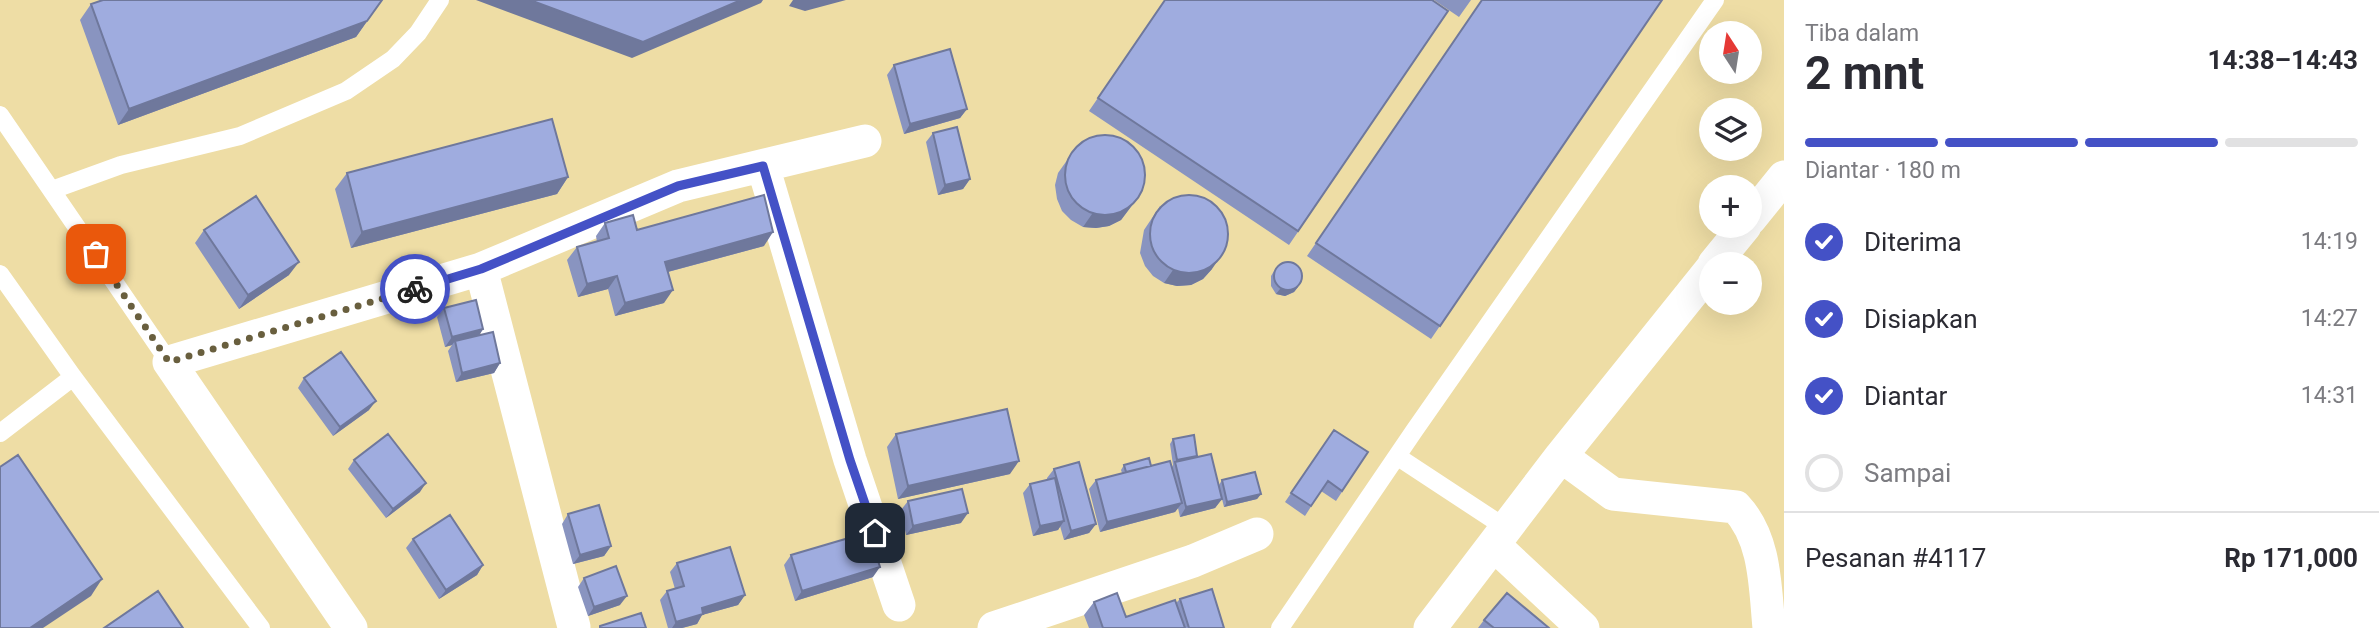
<!DOCTYPE html>
<html lang="id">
<meta charset="utf-8">
<style>
:root{--surface:#fff;--page:#f7f7f7;--text:#2b2b33;--muted:#7c7c81;--line:#e1e1e2;--accent:#4451c6}
body{margin:0;font-family:Roboto,sans-serif;background:var(--page);color:var(--text);height:100vh;display:flex;flex-direction:column;font-size:26px;white-space:nowrap}
*{box-sizing:border-box;margin:0}
p{font-size:23px;color:var(--muted)}
.icon{flex:none;width:38px;height:38px;fill:none;stroke:currentColor;stroke-width:2;stroke-linecap:round;stroke-linejoin:round}
.map{position:relative;flex:1;overflow:hidden}
.sheet{display:flex;flex-direction:column;background:var(--surface);width:595px}
.sheet>*{flex:none}
.needle{width:46px;rotate:348deg}
.controls{position:absolute;left:1699px;top:21px;display:grid;gap:14px}
.controls a{display:grid;place-items:center;width:63px;height:63px;border-radius:50%;background:var(--surface);box-shadow:0 7px 28px #0002;font-size:35px}
.pin{position:absolute;display:grid;place-items:center;width:60px;height:60px;color:#fff;margin:-30px;border-radius:14px;box-shadow:0 4px 10px #0006}
.courier{position:absolute;display:grid;place-items:center;width:70px;height:70px;margin:-35px;border:5px solid #4451c6;border-radius:50%;background:#fff;color:#222;box-shadow:0 2px 9px #0007}
.summary em{font-style:normal;font-weight:700}
.summary div{display:flex;flex-direction:column-reverse}
.summary{display:flex;align-items:center;justify-content:space-between;height:119px;padding:0 21px}
h1{font-size:46px;font-weight:700;line-height:52px}
.bar{display:grid;grid-template-columns:repeat(4,1fr);gap:10px 7px;align-content:center;height:84px;padding:0 21px}
.bar i{height:9px;border-radius:5px;background:var(--line)}
.bar .current{background:var(--accent)}
.bar p{grid-column:span 4}
.line{display:flex;align-items:center;gap:18px;padding:0 21px;border-top:2px solid var(--line)}
.line div{flex:1}
ol{padding:0 21px;list-style:none}
li{display:flex;align-items:center;gap:21px;height:77px}
li p{margin-inline-start:auto}
li .icon{padding:7px;border-radius:50%;background:var(--accent);color:#fff;stroke-width:4}
li:last-child{color:var(--muted)}
li i{width:38px;height:38px;border:4px solid var(--line);border-radius:50%}
main{display:flex;flex:1;min-height:0}
.map>svg:first-child{display:block}
.lines{fill:none;stroke-linecap:round;stroke-linejoin:round}
.lane{stroke:#fff;stroke-width:18}
.street{stroke:#fff;stroke-width:33}
.wall{fill:#8994c0}
.shaded-wall{fill:#6f789c}
.building{fill:#9facdf;stroke:#6f789c;stroke-width:2}
.done{stroke:#695f3e;stroke-width:7;stroke-dasharray:0 12.6}
.route{stroke:#4451c6;stroke-width:9}
</style>
<main>
<div class="map">
<svg width="1784" height="628" viewBox="0 0 1784 628">
<rect width="100%" height="100%" fill="#eedda5"/>
<g class="lines">
<path class="lane" d="M0,115L169,362
M52,190L121,165L240,136L346,91L393,59L418,33L440,0
M0,274L73,377L261,628
M0,433L73,377
M1398,457L1506,528
M1280,628L1414,431L1715,0"/>
<path class="street" d="M763,166L850,460L899,605
M1750,219L1784,177
M1714,264L1745,226
M481,269L574,627
M1561,456L1613,494L1736,507C1766,539 1765,587 1769,628
M1494,545L1583,628
M351,628L169,362L481,269L678,186L865,141
M994,628L1193,561L1257,534
M1430,628L1561,456L1712,268"/>
</g>
<path class="wall" d="M382,0L356,37L118,125L80,20L91,4Z
M1165,0L1448,11L1289,245L1089,111Z
M1434,0H1471L1459,17Z
M1482,0H1662L1431,339L1307,256Z
M894,65L967,109L960,118L904,134L887,75Z
M933,133L970,179L963,189L938,195L926,142Z
M1075,149L1139,196L1121,220L1109,226L1096,228L1083,227L1071,220L1062,211L1057,199L1055,185L1058,173Z
M347,173L568,177L557,194L351,248L335,189Z
M1160,206L1212,269L1203,279L1191,285L1177,286L1164,283L1153,276L1145,266L1140,253L1144,230Z
M605,223L637,230L764,246L668,272L664,303L615,316L608,289L578,297L567,260L577,247L597,242L596,236Z
M204,230L289,275L239,309L195,243Z
M1274,271L1298,287L1294,292L1285,296L1276,294L1271,286V276Z
M444,308L483,329L479,335L500,363L494,373L456,382L448,351L452,345L445,347L437,317Z
M304,378L369,410L333,436L298,388Z
M1334,430L1368,452L1336,501L1321,491L1305,516L1285,502Z
M896,434L1010,474L898,499L887,447Z
M1173,439L1197,456L1219,485L1222,480L1261,494L1257,499L1224,507L1222,499L1215,508L1180,517L1178,508L1175,512L1100,532L1089,489L1096,480L1122,473L1121,470L1124,465L1172,467L1173,465L1170,444Z
M354,460L420,492L386,518L348,469Z
M1054,469L1096,524L1089,533L1064,540L1060,526L1058,530L1033,536L1023,493L1030,484L1047,480V478Z
M908,501L961,523L906,535L901,510Z
M568,514L611,546L604,556L573,564L562,524Z
M413,539L483,565L477,575L439,599L406,548Z
M791,555L873,577L795,601L784,565Z
M677,563L745,595L738,605L702,615L697,624L682,628H668L660,600L667,591L675,589L670,572Z
M584,578L620,605L588,616L578,587Z
M1180,599L1224,628H1089L1084,615L1094,602L1126,617L1176,603Z
M1484,620L1549,628H1478Z"/>
<path class="shaded-wall" d="M382,0L356,37L118,125L129,109Z
M476,0H763L761,3L632,58Z
M793,0H846L805,11L789,6Z
M967,109L960,118L904,134L910,124Z
M568,177L557,194L351,248L362,232Z
M970,179L963,189L938,195L945,185Z
M1139,196L1121,220L1109,226L1096,228L1083,227L1092,214Z
M773,232L764,246L656,275L665,262Z
M1221,256L1212,269L1203,279L1191,285L1177,286L1164,283L1173,270Z
M299,262L289,275L239,309L248,295Z
M617,276L608,289L578,297L587,284Z
M1298,287L1294,292L1285,296L1276,294L1280,289Z
M673,290L664,303L615,316L625,303Z
M483,329L477,339L455,341L452,345L445,347L452,337Z
M500,363L494,373L456,382L462,373Z
M376,401L369,410L333,436L340,427Z
M1019,461L1010,474L898,499L908,486Z
M426,483L420,492L386,518L393,509Z
M1261,494L1257,499L1224,507L1227,502Z
M1222,499L1215,508L1180,517L1186,507Z
M1182,503L1175,512L1100,532L1107,522Z
M968,513L961,523L906,535L913,526Z
M1064,521L1058,530L1033,536L1040,526Z
M1096,524L1089,533L1064,540L1071,531Z
M611,546L604,556L573,564L580,555Z
M483,565L477,575L439,599L446,590Z
M880,567L873,577L795,601L802,591Z
M102,579L91,596L43,628H30Z
M745,595L738,605L702,615L697,624L682,628H672L676,622L702,608Z
M627,596L620,605L588,616L594,607Z"/>
<path class="building" d="M103,0H382L367,21L129,109L91,4Z
M530,0H741L643,42Z
M1165,0H1432L1448,11L1298,231L1098,98Z
M1482,0H1662L1440,326L1316,243Z
M950,49L967,109L910,124L894,65Z
M552,119L568,177L362,232L347,173Z
M957,127L970,179L945,185L933,133Z
M1065 175a40 40 0 1 1 80 0a40 40 0 1 1-80 0Z
M764,195L773,232L665,262L673,290L625,303L617,276L587,284L577,247L609,238L605,223L633,215L637,230Z
M1150 234a39 39 0 1 1 78 0a39 39 0 1 1-78 0Z
M256,196L299,262L248,295L204,230Z
M1274 276a14 14 0 1 1 28 0a14 14 0 1 1-28 0Z
M476,300L483,329L452,337L444,308Z
M493,332L500,363L462,373L455,341Z
M341,352L376,401L340,427L304,378Z
M1007,409L1019,461L908,486L896,434Z
M1334,430L1368,452L1342,491L1328,481L1311,506L1291,493Z
M388,434L426,483L393,509L354,460Z
M1194,435L1197,456L1177,460L1173,439Z
M1211,454L1222,499L1186,507L1175,462Z
M18,455L102,579L30,628H0V467Z
M1149,458L1151,466L1126,472L1124,465Z
M1170,461L1182,503L1107,522L1096,480Z
M1079,462L1096,524L1071,531L1054,469Z
M1255,472L1261,494L1227,502L1222,480Z
M1055,478L1064,521L1040,526L1030,484Z
M962,489L968,513L913,526L908,501Z
M599,505L611,546L580,555L568,514Z
M450,515L483,565L446,590L413,539Z
M869,532L880,567L802,591L791,555Z
M730,547L745,595L702,608L703,614L676,622L667,591L684,586L677,563Z
M616,566L627,596L594,607L584,578Z
M1212,589L1224,628H1189L1180,599Z
M158,591L183,628H104Z
M1117,593L1126,617L1175,600L1185,628H1103L1094,602Z
M1507,593L1549,628H1494L1484,620Z
M641,613L646,628H600V626Z"/>
<g class="lines">
<path class="done" d="M96,254L169,362L415,289"/>
<path class="route" d="M415,289L481,269L678,186L763,166L850,460L875,533"/>
</g>
</svg>
<div class="controls">
<a><svg class="needle" viewBox="-14 -14 28 28"><path d="M0-13l5 13h-10z" fill="#e53935"/><path d="M0 13l5-13h-10z" fill="#7c7c81"/></svg></a>
<a><svg class="icon" aria-label="layers" viewBox="0 0 24 24"><path d="M12 4l9 5-9 5-9-5zM3 14l9 5 9-5"/></svg></a>
<a>+</a>
<a>−</a>
</div>
<div class="pin" style="left:96px;top:254px;background:#ea580c"><svg class="icon" aria-label="bag" viewBox="0 0 24 24"><path d="M5 8h14l-1 12H6zM9 8a3 3 0 0 1 6 0"/></svg></div>
<div class="pin" style="left:875px;top:533px;background:#1f2937"><svg class="icon" aria-label="home" viewBox="0 0 24 24"><path d="M3 11l9-7 9 7M6 9v11h12V9"/></svg></div>
<div class="courier" style="left:415px;top:289px"><svg class="icon" aria-label="bike" viewBox="0 0 24 24"><circle cx="6" cy="16" r="4"/><circle cx="18" cy="16" r="4"/><path d="M6 16l4-8h5l3 8M10 8l3 8H6M13 5h3"/></svg></div>
</div>
<section class="sheet">
<div class="summary"><div><h1>2 mnt</h1><p>Tiba dalam</p></div><em>14:38–14:43</em></div>
<div class="bar"><i class="current"></i><i class="current"></i><i class="current"></i><i></i><p>Diantar · 180 m</p></div>
<ol>
<li><svg class="icon" aria-label="check" viewBox="0 0 24 24"><path d="M5 12l5 5 9-10"/></svg>Diterima<p>14:19</p></li>
<li><svg class="icon" aria-label="check" viewBox="0 0 24 24"><path d="M5 12l5 5 9-10"/></svg>Disiapkan<p>14:27</p></li>
<li><svg class="icon" aria-label="check" viewBox="0 0 24 24"><path d="M5 12l5 5 9-10"/></svg>Diantar<p>14:31</p></li>
<li><i></i>Sampai</li>
</ol>
<div class="line" style="height:91px"><div>Pesanan #4117</div><b>Rp 171,000</b></div>
</section>
</main>
